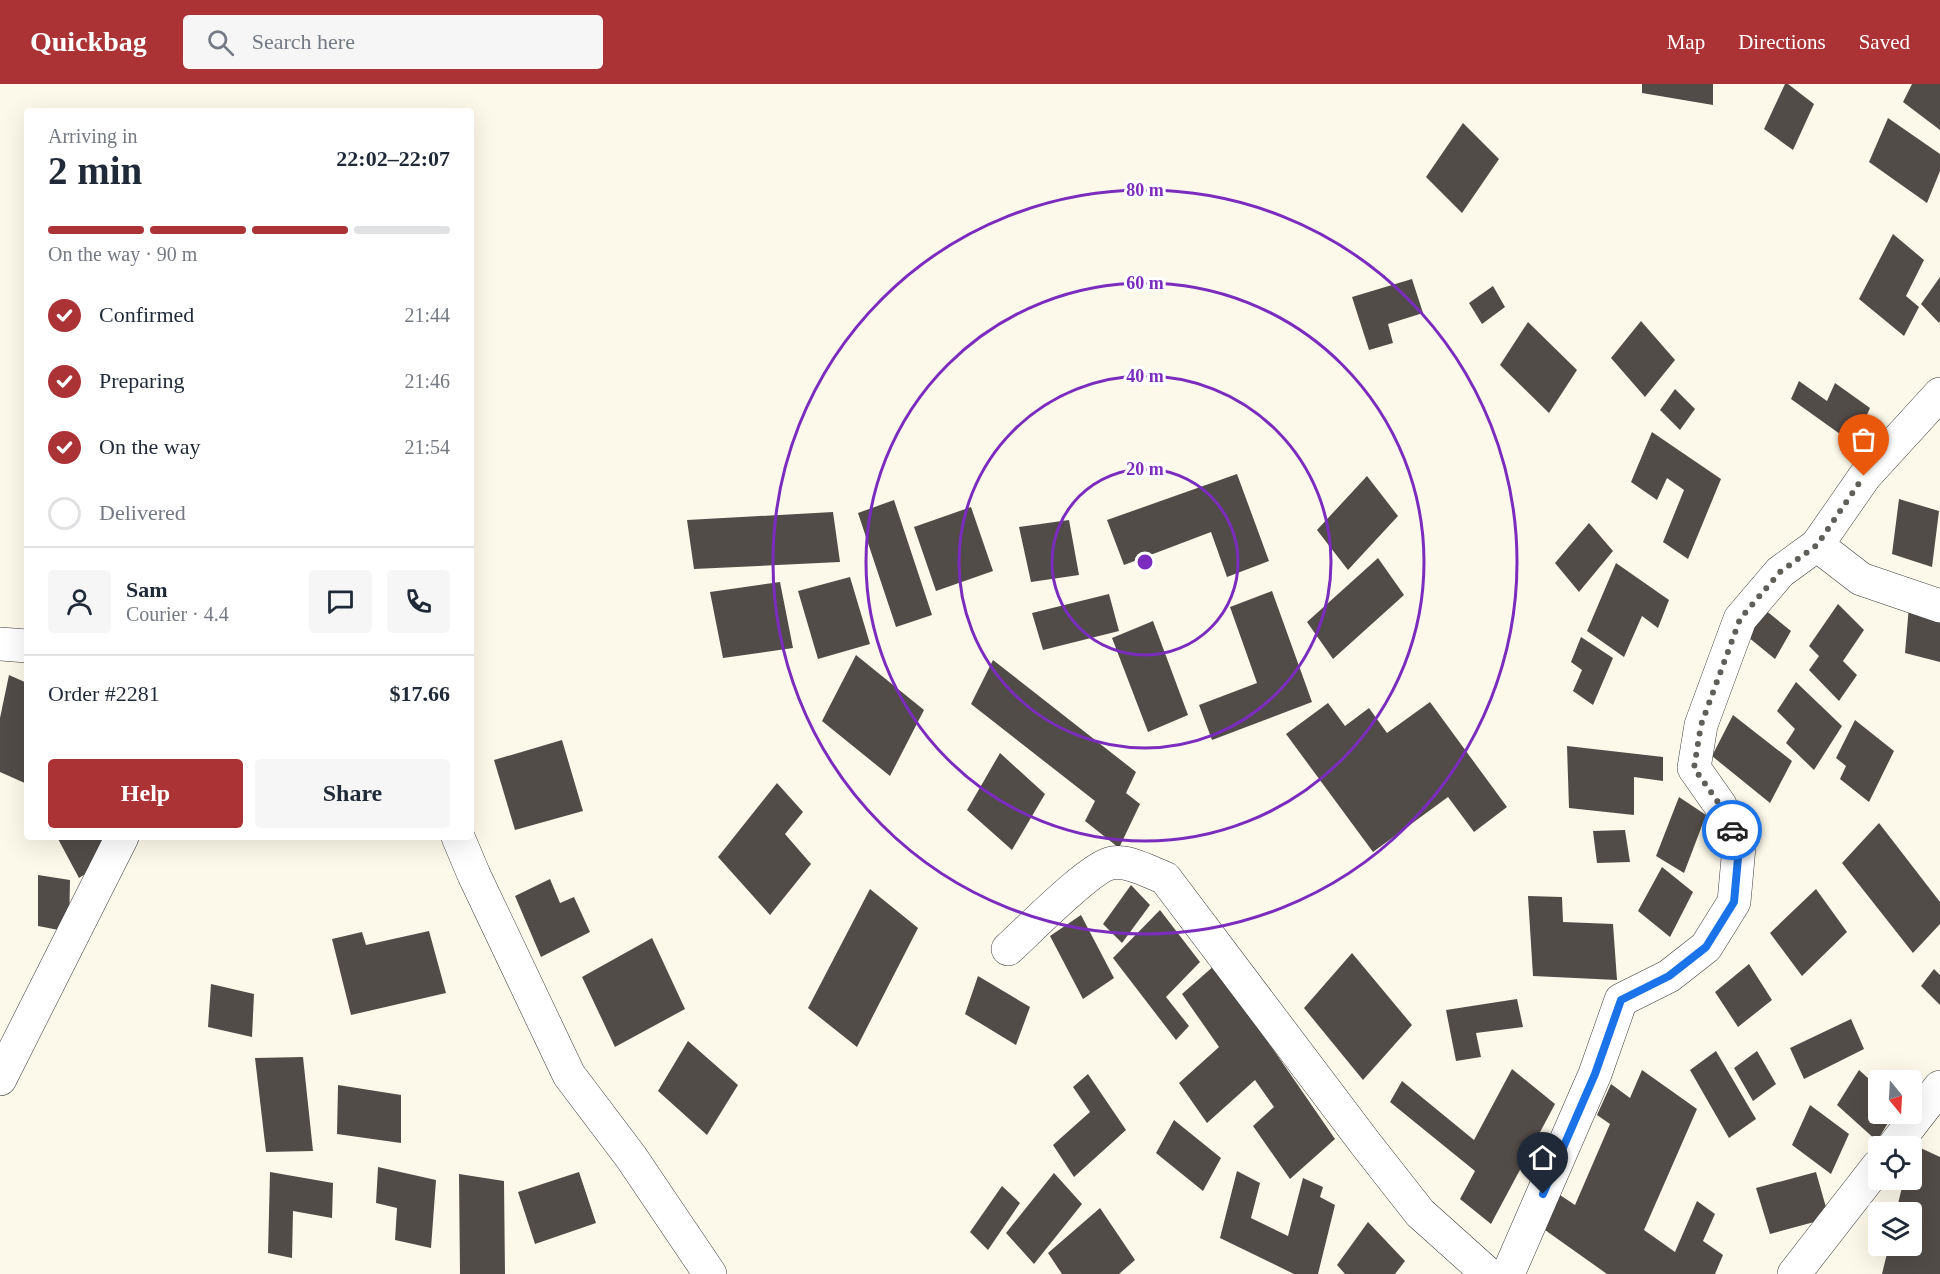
<!DOCTYPE html>
<meta charset="utf-8">
<style>
:root{--surface:#fff;--page:#f6f6f7;--text:#1f2937;--muted:#747a83;--line:#e0e1e3;--accent:#ab3235}
body{margin:0;font-family:Georgia,serif;background:var(--page);color:var(--text);height:100vh;display:flex;flex-direction:column;font-size:22px;white-space:nowrap}
*{box-sizing:border-box;margin:0}
p{font-size:20px;color:var(--muted)}
.icon{flex:none;width:33px;height:33px;fill:none;stroke:currentColor;stroke-width:2;stroke-linecap:round;stroke-linejoin:round}
.map{position:relative;flex:1;overflow:hidden}
.panel{position:absolute;left:24px;top:24px;width:450px;height:732px;display:flex;flex-direction:column;background:var(--surface);border-radius:6px;box-shadow:0 6px 24px #0002}
.panel>*{flex:none}
.needle{width:39px;rotate:162deg}
.fabs{position:absolute;left:1868px;top:986px;display:grid;gap:12px}
.fabs a{display:grid;place-items:center;width:54px;height:54px;border-radius:6px;background:var(--surface);box-shadow:0 6px 24px #0002;font-size:30px}
.pin{position:absolute;display:grid;place-items:center;width:51px;height:51px;color:#fff;margin:-62px -26px;border-radius:50% 50% 50% 0;rotate:-45deg;box-shadow:0 0 6px #0007}
.pin .icon{rotate:45deg}
.courier{position:absolute;display:grid;place-items:center;width:60px;height:60px;margin:-30px;border:4px solid #1a73e8;border-radius:50%;background:#fff;color:#222;box-shadow:0 2px 8px #0007}
.headline em{font-style:normal;font-weight:700}
.headline div{display:flex;flex-direction:column-reverse}
.headline{display:flex;align-items:center;justify-content:space-between;height:102px;padding:0 24px}
h1{font-size:39px;font-weight:700;line-height:45px}
.bar{display:grid;grid-template-columns:repeat(4,1fr);gap:9px 6px;align-content:center;height:72px;padding:0 24px}
.bar i{height:8px;border-radius:4px;background:var(--line)}
.bar .on{background:var(--accent)}
.bar p{grid-column:span 4}
.line{display:flex;align-items:center;gap:15px;padding:0 24px;border-top:2px solid var(--line)}
.line div{flex:1}
.round{display:grid;place-items:center;flex:none;width:63px;height:63px;border-radius:6px;background:var(--page)}
ol{padding:0 24px;list-style:none}
li{display:flex;align-items:center;gap:18px;height:66px}
li p{margin-inline-start:auto}
li .icon{padding:6px;border-radius:50%;background:var(--accent);color:#fff;stroke-width:4}
li:last-child{color:var(--muted)}
li i{width:33px;height:33px;border:3px solid var(--line);border-radius:50%}
.primary-button{display:flex;gap:12px;margin-top:auto;padding:12px 24px}
.primary-button a{flex:1;height:69px;border-radius:6px;background:var(--accent);color:#fff;font-size:24px;font-weight:700;line-height:69px;text-align:center}
.primary-button a+a{background:var(--page);color:var(--text)}
header{display:flex;align-items:center;gap:36px;box-sizing:border-box;height:84px;padding:0 30px;background:var(--accent);color:#fff}
header strong{font-size:28px}
nav{display:flex;gap:33px;margin-inline-start:auto;font-size:21px}
.search{width:420px;height:54px;background:var(--page);display:flex;align-items:center;gap:15px;box-sizing:border-box;padding:0 21px;border-radius:6px;color:var(--muted);font-size:22px}
.map>svg:first-child{display:block}
.building{fill:#524c48}
.lines{fill:none;stroke-linecap:round;stroke-linejoin:round}
.minor-casing{stroke:#3d3d3d;stroke-width:34}
.minor{stroke:#fff;stroke-width:33}
.done{stroke:#5f5e58;stroke-width:6;stroke-dasharray:0 10.8}
.route{stroke:#1a73e8;stroke-width:8}
.ring{fill:none;stroke:#7b2cbf;stroke-width:3}
.centre{fill:#7b2cbf;stroke:#fff;stroke-width:3}
.ring-label{font-size:18px;text-anchor:middle;font-weight:bold;fill:#7b2cbf;stroke:#fff;stroke-width:6;stroke-linejoin:round;paint-order:stroke}
</style>
<header>
<strong>Quickbag</strong>
<div class="search"><svg class="icon" aria-label="search" viewBox="0 0 24 24"><circle cx="10" cy="10" r="6"/><path d="M15 15l6 6"/></svg>Search here</div>
<nav><a>Map</a><a>Directions</a><a>Saved</a></nav>
</header>
<div class="map">
<svg width="1940" height="1190" viewBox="0 0 1940 1190">
<rect width="100%" height="100%" fill="#fdf9ea"/>
<path class="building" d="M1642,0H1713V21L1642,9Z
M1785,0H1788L1814,20L1793,66L1764,45Z
M1912,0H1940V46L1903,18Z
M1888,34L1940,70V87L1927,119L1869,78Z
M1463,39L1499,75L1462,129L1426,93Z
M1893,150L1924,176L1906,212L1919,223L1904,252L1859,215Z
M1940,193V237L1939,239L1921,220Z
M1412,195L1423,229L1388,240L1393,259L1369,266L1352,213Z
M1493,202L1505,223L1482,240L1469,219Z
M1641,237L1675,276L1645,313L1611,274Z
M1528,238L1577,286L1549,329L1500,281Z
M1799,297L1827,317L1835,299L1870,324L1854,360L1791,315Z
M1675,305L1695,325L1680,346L1660,326Z
M1652,348L1721,395L1688,475L1663,458L1684,406L1667,394L1657,416L1631,398Z
M1237,390L1269,477L1227,493L1211,448L1124,481L1107,436Z
M1367,392L1398,432L1348,486L1317,446Z
M1899,415L1939,427L1932,483L1892,470Z
M894,416L932,531L896,543L858,429Z
M971,423L993,487L936,507L914,443Z
M833,428L840,478L694,485L687,436Z
M1069,436L1079,491L1031,498L1019,443Z
M1589,439L1613,467L1579,508L1555,479Z
M1378,474L1404,511L1333,575L1307,538Z
M1616,479L1669,516L1658,544L1642,532L1624,573L1587,547Z
M850,493L870,560L818,575L798,507Z
M780,498L793,564L723,574L710,508Z
M1272,507L1312,618L1212,656L1199,621L1257,599L1230,523Z
M1109,510L1119,547L1043,566L1032,529Z
M1838,520L1864,546L1843,577L1857,591L1839,617L1809,586L1819,572L1809,562Z
M1909,522L1940,530V578L1905,569Z
M1764,525L1791,547L1775,575L1748,553Z
M1153,537L1188,631L1148,648L1112,554Z
M1581,553L1613,574L1593,621L1573,607L1582,586L1571,578Z
M856,571L924,626L890,692L822,637Z
M993,576L1136,688L1126,709L1140,720L1119,764L1085,737L1095,717L971,620Z
M9,591L27,599V700L0,688V634Z
M1796,598L1842,642L1814,686L1786,659L1795,645L1777,627Z
M1430,618L1507,723L1474,748L1448,713L1373,768L1286,650L1328,619L1345,642L1369,624L1387,649Z
M1733,631L1792,677L1770,719L1712,672Z
M1855,636L1894,667L1869,718L1840,695L1846,682L1836,674Z
M562,656L583,727L515,746L494,676Z
M1567,662L1663,673V697L1634,693V731L1569,724Z
M1000,669L1045,710L1012,766L967,726Z
M777,699L803,728L785,750L811,780L770,831L718,773Z
M1679,713L1706,731L1684,789L1656,772Z
M1879,739L1940,818V840L1913,869L1842,779Z
M1625,746L1630,778L1597,779L1593,747Z
M57,753H139L140,755L79,794Z
M1662,783L1693,808L1670,853L1638,827Z
M38,791L70,796L69,848L38,842Z
M550,795L560,819L574,813L590,848L541,873L515,812Z
M1131,801L1150,821L1122,859L1103,840Z
M870,805L918,844L857,963L808,924Z
M1816,805L1847,848L1802,892L1770,849Z
M1528,812L1562,813L1563,838L1613,840L1617,896L1533,892Z
M1160,826L1200,878L1166,913L1189,942L1176,956L1113,874Z
M1081,831L1114,894L1083,915L1050,852Z
M429,847L446,909L351,931L332,855L362,848L366,861Z
M652,854L685,925L615,963L582,893Z
M1352,869L1412,941L1363,996L1304,924Z
M1749,880L1772,916L1738,943L1715,908Z
M1215,881L1335,1055L1290,1095L1253,1042L1274,1023L1255,996L1207,1039L1179,999L1219,963L1182,910Z
M1934,885L1940,891V921L1921,902Z
M978,892L1030,923L1016,961L965,930Z
M211,900L254,910L252,953L208,943Z
M1517,915L1523,943L1476,949L1481,973L1456,977L1446,926Z
M1851,935L1864,965L1804,995L1790,964Z
M688,957L738,1001L707,1051L658,1007Z
M1716,967L1756,1035L1729,1054L1690,986Z
M1757,967L1776,1000L1753,1017L1734,984Z
M303,973L313,1067L266,1068L255,974Z
M1512,985L1555,1020L1491,1140L1460,1115L1475,1087L1390,1018L1402,997L1474,1056Z
M1642,986L1697,1025L1644,1146L1675,1168L1697,1117L1715,1130L1703,1157L1723,1171L1715,1190H1607L1545,1146L1560,1111L1575,1121L1610,1040L1597,1031L1611,1000L1630,1014Z
M1859,986L1878,1003V1029H1894L1877,1057L1837,1021Z
M1088,990L1126,1046L1074,1093L1053,1061L1090,1028L1073,1003Z
M338,1001L401,1011V1059L337,1050Z
M1810,1021L1849,1050L1831,1090L1792,1061Z
M1174,1036L1221,1074L1203,1107L1156,1069Z
M1912,1060L1940,1073V1190H1882L1889,1161H1911V1128H1896L1904,1095H1911Z
M378,1083L436,1096L431,1164L395,1156L397,1124L376,1119Z
M1237,1087L1260,1099L1251,1134L1288,1152L1303,1094L1323,1103L1320,1113L1335,1121L1318,1190H1294L1220,1154Z
M270,1088L333,1099L332,1134L293,1127L292,1174L268,1169Z
M579,1088L596,1139L535,1160L518,1108Z
M1816,1088L1829,1134L1770,1150L1756,1104Z
M1054,1089L1082,1120L1034,1180L1006,1149Z
M459,1090L504,1097L505,1190H460Z
M1002,1102L1020,1119L988,1166L970,1148Z
M1100,1124L1135,1176L1119,1190H1062L1048,1169Z
M1368,1138L1405,1177L1395,1190H1345L1337,1181Z"/>
<g class="lines">
<defs>
<path id="minor" d="M1817,461L1861,495L1940,522
M0,560L27,562
M458,753L474,791L569,991L631,1073L710,1190
M1008,865C1027,848 1091,782 1112,779C1129,776 1149,788 1165,794L1365,1059L1420,1129L1488,1190
M0,995L122,753
M1894,1062L1940,1003
M1508,1190L1595,990L1621,916L1669,892L1706,863L1734,818L1739,763L1720,721L1694,684L1701,641L1740,535L1780,488L1817,461L1865,392L1940,310
M1794,1190L1878,1082"/>
</defs>
<use href="#minor" class="minor-casing"/>
<use href="#minor" class="minor"/>
</g>
<g class="lines">
<path class="done" d="M1732,746L1720,721L1694,684L1701,641L1740,535L1780,488L1817,461L1864,392"/>
<path class="route" d="M1543,1110L1595,990L1621,916L1669,892L1706,863L1734,818L1739,763L1732,746"/>
</g>
<g class="ring">
<circle cx="1145" cy="478" r="93"/>
<circle cx="1145" cy="478" r="186"/>
<circle cx="1145" cy="478" r="279"/>
<circle cx="1145" cy="478" r="372"/>
</g>
<circle cx="1145" cy="478" r="9" class="centre"/>
<g class="ring-label">
<text x="1145" y="112">80 m</text>
<text x="1145" y="205">60 m</text>
<text x="1145" y="298">40 m</text>
<text x="1145" y="391">20 m</text>
</g>
</svg>
<div class="fabs">
<a><svg class="needle" viewBox="-14 -14 28 28"><path d="M0-13l5 13h-10z" fill="#e53935"/><path d="M0 13l5-13h-10z" fill="#747a83"/></svg></a>
<a><svg class="icon" aria-label="locate" viewBox="0 0 24 24"><circle cx="12" cy="12" r="6"/><path d="M12 2v4M12 18v4M2 12h4M18 12h4"/></svg></a>
<a><svg class="icon" aria-label="layers" viewBox="0 0 24 24"><path d="M12 4l9 5-9 5-9-5zM3 14l9 5 9-5"/></svg></a>
</div>
<div class="pin" style="left:1864px;top:392px;background:#ea580c"><svg class="icon" aria-label="bag" viewBox="0 0 24 24"><path d="M5 8h14l-1 12H6zM9 8a3 3 0 0 1 6 0"/></svg></div>
<div class="pin" style="left:1543px;top:1110px;background:#1f2937"><svg class="icon" aria-label="home" viewBox="0 0 24 24"><path d="M3 11l9-7 9 7M6 9v11h12V9"/></svg></div>
<div class="courier" style="left:1732px;top:746px"><svg class="icon" aria-label="car" viewBox="0 0 24 24"><path d="M5 17H2v-5l4-1 3-4h7l3 4 3 1v5h-3M9 17h6M6 11h13"/><circle cx="7" cy="17" r="2"/><circle cx="17" cy="17" r="2"/></svg></div>
<section class="panel">
<div class="headline"><div><h1>2 min</h1><p>Arriving in</p></div><em>22:02–22:07</em></div>
<div class="bar"><i class="on"></i><i class="on"></i><i class="on"></i><i></i><p>On the way · 90 m</p></div>
<ol>
<li><svg class="icon" aria-label="check" viewBox="0 0 24 24"><path d="M5 12l5 5 9-10"/></svg>Confirmed<p>21:44</p></li>
<li><svg class="icon" aria-label="check" viewBox="0 0 24 24"><path d="M5 12l5 5 9-10"/></svg>Preparing<p>21:46</p></li>
<li><svg class="icon" aria-label="check" viewBox="0 0 24 24"><path d="M5 12l5 5 9-10"/></svg>On the way<p>21:54</p></li>
<li><i></i>Delivered</li>
</ol>
<div class="line" style="height:108px"><a class="round"><svg class="icon" aria-label="person" viewBox="0 0 24 24"><circle cx="12" cy="8" r="4"/><path d="M4 21q1-7 8-7t8 7"/></svg></a><div><b>Sam</b><p>Courier · 4.4</p></div><a class="round"><svg class="icon" aria-label="chat" viewBox="0 0 24 24"><path d="M4 5h16v11H9l-5 4z"/></svg></a><a class="round"><svg class="icon" aria-label="phone" viewBox="0 0 24 24"><path d="M5 4h4l2 5-3 2q2 4 5 5l2-3 5 2v4C11 20 4 13 5 4z"/></svg></a></div>
<div class="line" style="height:78px"><div>Order #2281</div><b>$17.66</b></div>
<div class="primary-button"><a>Help</a><a>Share</a></div>
</section>
</div>
